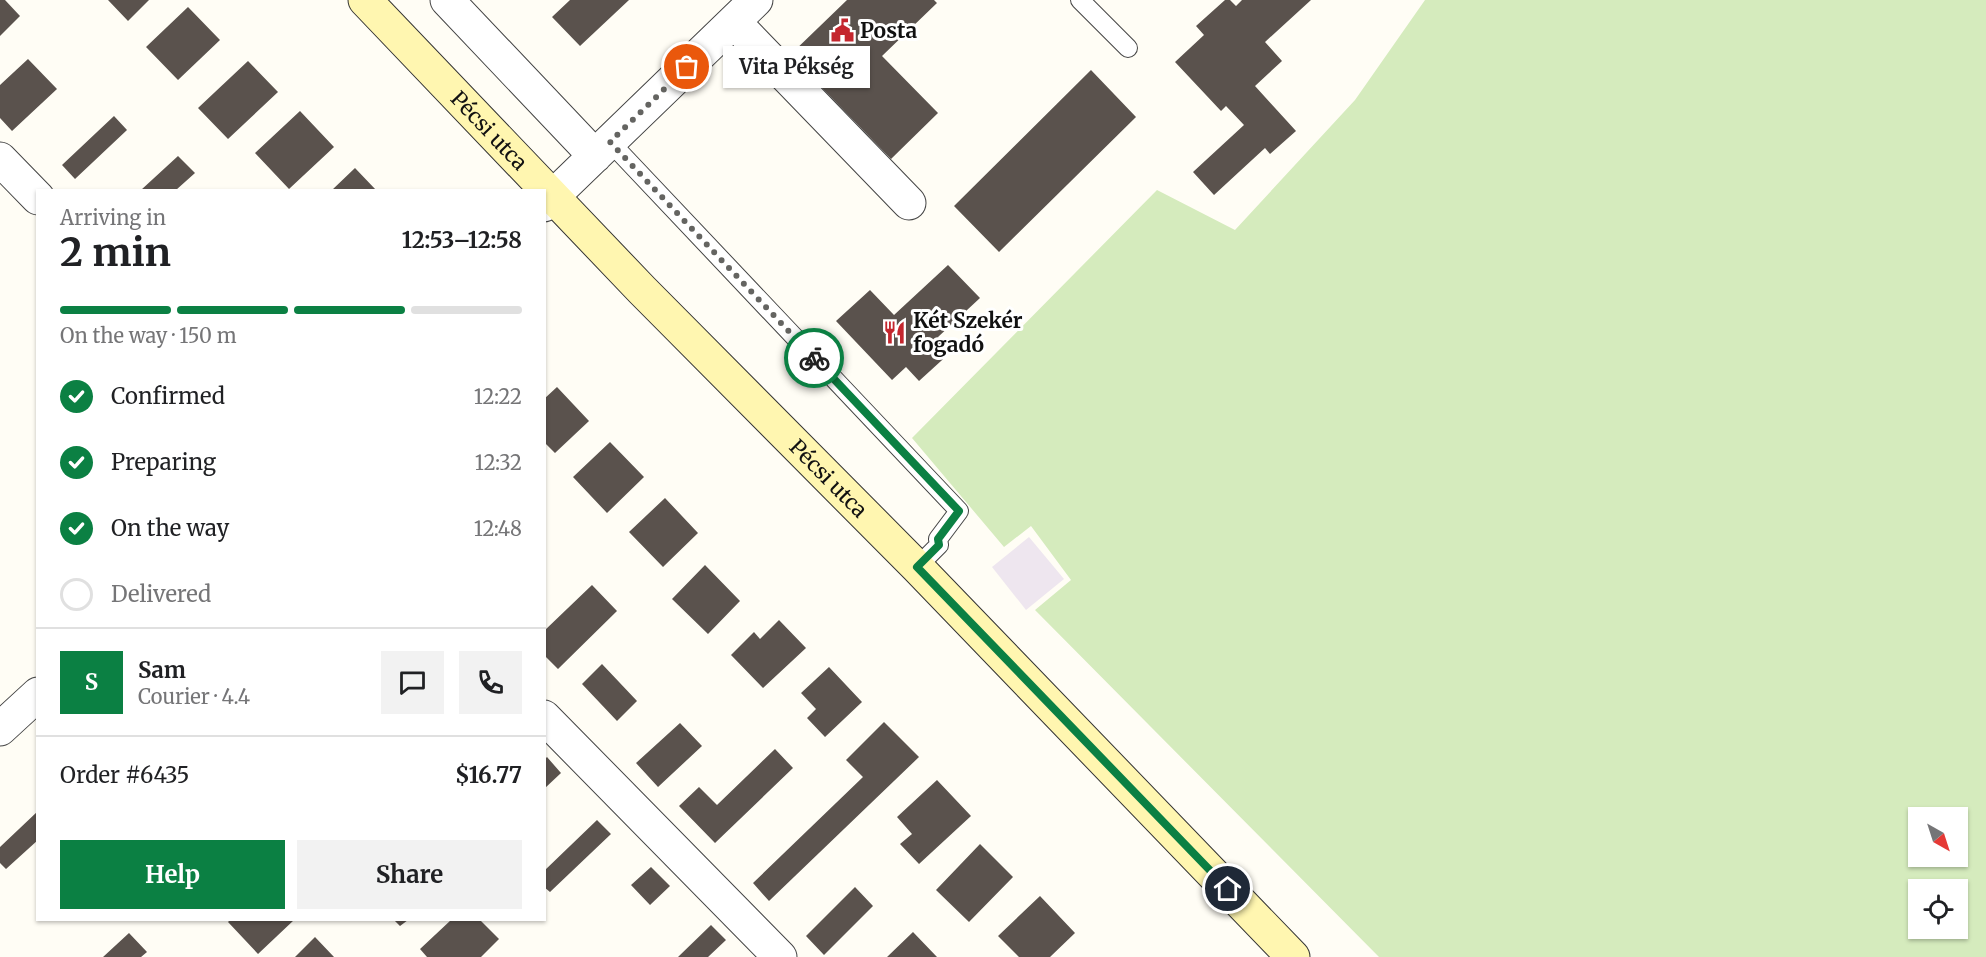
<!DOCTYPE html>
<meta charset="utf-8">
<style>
:root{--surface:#fff;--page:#f2f2f2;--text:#202124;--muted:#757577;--line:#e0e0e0;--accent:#0b8043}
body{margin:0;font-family:Merriweather,serif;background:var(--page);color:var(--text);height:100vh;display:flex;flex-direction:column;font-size:22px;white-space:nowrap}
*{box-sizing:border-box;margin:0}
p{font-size:20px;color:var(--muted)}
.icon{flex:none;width:33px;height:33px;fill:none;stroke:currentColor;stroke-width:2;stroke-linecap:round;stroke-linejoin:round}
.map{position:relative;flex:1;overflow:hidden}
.details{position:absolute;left:36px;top:189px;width:510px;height:732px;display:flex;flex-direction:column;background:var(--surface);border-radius:0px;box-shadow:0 2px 4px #0004}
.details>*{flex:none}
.needle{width:39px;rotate:141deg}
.fabs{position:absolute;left:1908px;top:807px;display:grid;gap:12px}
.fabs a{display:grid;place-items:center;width:60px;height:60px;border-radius:0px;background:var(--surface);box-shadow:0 2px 4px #0004;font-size:30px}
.pin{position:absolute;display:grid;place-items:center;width:51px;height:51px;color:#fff;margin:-26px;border:3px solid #fff;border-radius:50%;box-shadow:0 2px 6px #0007}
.courier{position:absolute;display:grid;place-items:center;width:60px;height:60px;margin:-30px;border:4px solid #0b8043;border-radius:50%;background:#fff;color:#222;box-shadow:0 2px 8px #0007}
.bubble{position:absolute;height:42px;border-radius:0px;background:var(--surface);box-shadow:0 2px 4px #0004;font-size:20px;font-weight:700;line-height:42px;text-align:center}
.summary em{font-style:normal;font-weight:700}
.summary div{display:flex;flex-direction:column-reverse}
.summary{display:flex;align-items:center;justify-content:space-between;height:102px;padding:0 24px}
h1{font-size:39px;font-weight:700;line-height:45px}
.bar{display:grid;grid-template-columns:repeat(4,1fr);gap:9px 6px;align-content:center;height:72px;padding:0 24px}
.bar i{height:8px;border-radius:4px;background:var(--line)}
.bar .active{background:var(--accent)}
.bar p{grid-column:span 4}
.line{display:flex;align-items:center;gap:15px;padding:0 24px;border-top:2px solid var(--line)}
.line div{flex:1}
.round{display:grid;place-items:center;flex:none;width:63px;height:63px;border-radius:0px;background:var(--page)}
ol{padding:0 24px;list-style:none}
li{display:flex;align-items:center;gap:18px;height:66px}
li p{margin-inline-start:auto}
li .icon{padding:6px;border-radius:50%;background:var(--accent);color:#fff;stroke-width:4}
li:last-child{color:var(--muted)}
li i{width:33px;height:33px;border:3px solid var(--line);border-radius:50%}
.button{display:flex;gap:12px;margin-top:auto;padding:12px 24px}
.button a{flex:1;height:69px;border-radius:0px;background:var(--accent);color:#fff;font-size:24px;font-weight:700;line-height:69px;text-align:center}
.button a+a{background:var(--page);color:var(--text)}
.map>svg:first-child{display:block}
.industrial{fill:#eee6ef}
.green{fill:#d5ebbd;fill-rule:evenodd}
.building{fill:#5a524d}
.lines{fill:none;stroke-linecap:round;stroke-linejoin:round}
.lane-casing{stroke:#444;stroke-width:20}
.street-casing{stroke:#444;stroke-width:35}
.secondary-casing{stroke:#333;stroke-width:35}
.lane{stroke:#fff;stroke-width:18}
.street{stroke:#fff;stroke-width:33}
.secondary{stroke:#fff6b0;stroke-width:33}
.done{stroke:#646461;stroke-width:6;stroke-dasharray:0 10.8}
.route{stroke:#0b8043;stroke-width:8}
.labels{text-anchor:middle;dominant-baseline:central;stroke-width:6;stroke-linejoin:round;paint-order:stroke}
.poi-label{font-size:21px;font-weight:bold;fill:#111;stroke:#fff;text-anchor:start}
.street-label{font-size:21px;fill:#111;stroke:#fff}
</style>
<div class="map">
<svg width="1986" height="957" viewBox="0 0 1986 957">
<rect width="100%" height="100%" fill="#fffdf5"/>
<path class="industrial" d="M1029,537L1064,579L1026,610L992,567Z"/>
<path class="green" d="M1425,0H1986V957H1379L1035,610L1071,580L1031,526L1004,547L912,438L1157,190L1235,230L1355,100ZM1918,818H1958V856H1918ZM1918,890H1958V928H1918Z"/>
<path class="building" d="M0,0H5L20,16L0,36Z
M108,0H149L128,21Z
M570,0H629L580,46L552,17Z
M847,0H934L937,3L882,56L938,113L891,159L790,55Z
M1225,0H1230L1236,6L1242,0H1311L1265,42L1282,61L1255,86L1296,131L1270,154L1265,148L1214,195L1193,172L1244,125L1226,106L1221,111L1175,62L1204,35L1196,26Z
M188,7L220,40L178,80L146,47Z
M28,59L57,89L12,131L0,118V85Z
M248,61L278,92L228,139L198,108Z
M1091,70L1136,117L999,252L954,206Z
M300,111L334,147L289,189L255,153Z
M114,116L127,130L75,179L62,165Z
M178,156L195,173L176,190H141Z
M355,168L376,190H332Z
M948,265L980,298L938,337L952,351L919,381L906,367L892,380L836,321L870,290L894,315Z
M557,387L589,421L555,453L544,442V399Z
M610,442L644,477L607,513L573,477Z
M665,498L698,533L663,567L629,532Z
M705,565L740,601L708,634L672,599Z
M592,585L617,611L558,669L544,655V631Z
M779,620L806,648L763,688L731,655L754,632L760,639Z
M602,664L637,701L617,721L582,684Z
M829,667L862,702L825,737L807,718L816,709L801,693Z
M884,722L919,757L769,901L753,883L863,777L846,760Z
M680,723L702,746L658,787L636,763Z
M775,749L793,768L715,843L679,806L699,787L717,805Z
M547,757L561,773L544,789V760Z
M937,780L971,816L919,864L900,844L912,834L897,817Z
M38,811V840L6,869L0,863V847Z
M597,820L611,834L550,892L544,887V871Z
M980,844L1013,877L969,922L936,890Z
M651,867L670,886L650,905L631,885Z
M855,887L873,906L824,955L806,936Z
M1040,896L1075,933L1050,957H1019L998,936Z
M230,920H294L258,954L228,922Z
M394,920H408L400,926Z
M451,920H480L499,939L481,957H427L420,949Z
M711,925L726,940L708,957H678Z
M913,932L937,957H887Z
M129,933L147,952L141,957H103Z
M315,937L334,957H295Z"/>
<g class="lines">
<defs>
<path id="lane" d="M1080,0L1128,48
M610,142L959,511L938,539L939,545L917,567"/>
<path id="street" d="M447,0L595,156
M734,22L909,203
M0,159L38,198
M544,205L756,0
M544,717L780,957
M0,729L38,694"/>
<g id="secondary">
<path id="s1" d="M365,0L642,290L917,567L1293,957"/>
</g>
</defs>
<use href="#lane" class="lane-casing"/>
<use href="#street" class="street-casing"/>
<use href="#secondary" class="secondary-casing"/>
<use href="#lane" class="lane"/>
<use href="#street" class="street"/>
<use href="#secondary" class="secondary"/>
</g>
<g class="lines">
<path class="done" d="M687,67L610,142L814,358"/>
<path class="route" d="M814,358L959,511L938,539L939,545L917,567L1228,889"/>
</g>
<defs>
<symbol id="civic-bare" viewBox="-9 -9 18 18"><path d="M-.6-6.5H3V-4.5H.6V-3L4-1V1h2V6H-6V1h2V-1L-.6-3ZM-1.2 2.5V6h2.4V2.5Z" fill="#c4262e" stroke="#fff" stroke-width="2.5" paint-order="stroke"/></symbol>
<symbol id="restaurant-bare" viewBox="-9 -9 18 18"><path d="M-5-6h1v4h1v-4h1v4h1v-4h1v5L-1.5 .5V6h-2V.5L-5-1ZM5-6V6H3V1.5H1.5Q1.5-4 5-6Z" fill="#c4262e" stroke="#fff" stroke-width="2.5" paint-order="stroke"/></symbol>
</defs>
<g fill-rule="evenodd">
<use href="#civic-bare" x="826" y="14" width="33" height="33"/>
<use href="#restaurant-bare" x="878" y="316" width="33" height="33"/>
</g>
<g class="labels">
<g class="poi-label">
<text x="860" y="30">Posta</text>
<text x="913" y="320">Két Szekér<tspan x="913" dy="24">fogadó</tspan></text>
</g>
<g class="street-label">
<text stroke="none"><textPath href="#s1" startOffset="180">Pécsi utca</textPath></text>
<text stroke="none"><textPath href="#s1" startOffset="666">Pécsi utca</textPath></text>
</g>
</g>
</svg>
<div class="fabs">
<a><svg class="needle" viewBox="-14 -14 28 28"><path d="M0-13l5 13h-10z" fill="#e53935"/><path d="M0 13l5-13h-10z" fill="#757577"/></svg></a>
<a><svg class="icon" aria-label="locate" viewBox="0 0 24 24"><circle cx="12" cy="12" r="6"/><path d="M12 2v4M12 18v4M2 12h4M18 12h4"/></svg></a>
</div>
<div class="pin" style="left:687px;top:67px;background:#ea580c"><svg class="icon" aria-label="bag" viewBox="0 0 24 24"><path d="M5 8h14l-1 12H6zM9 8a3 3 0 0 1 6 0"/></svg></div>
<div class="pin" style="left:1228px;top:889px;background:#1f2937"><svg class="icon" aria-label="home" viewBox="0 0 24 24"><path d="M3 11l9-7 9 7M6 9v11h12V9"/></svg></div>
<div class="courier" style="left:814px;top:358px"><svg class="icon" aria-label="bike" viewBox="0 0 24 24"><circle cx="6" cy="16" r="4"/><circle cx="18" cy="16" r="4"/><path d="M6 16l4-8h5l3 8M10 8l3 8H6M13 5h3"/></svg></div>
<div class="bubble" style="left:723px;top:46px;width:147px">Vita Pékség</div>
<section class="details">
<div class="summary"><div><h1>2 min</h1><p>Arriving in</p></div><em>12:53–12:58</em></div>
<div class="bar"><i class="active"></i><i class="active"></i><i class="active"></i><i></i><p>On the way · 150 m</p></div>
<ol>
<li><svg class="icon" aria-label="check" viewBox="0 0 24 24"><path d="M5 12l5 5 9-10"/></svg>Confirmed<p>12:22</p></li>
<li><svg class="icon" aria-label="check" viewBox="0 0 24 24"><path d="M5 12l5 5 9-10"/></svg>Preparing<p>12:32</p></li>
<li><svg class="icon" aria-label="check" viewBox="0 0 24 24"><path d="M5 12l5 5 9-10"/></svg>On the way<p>12:48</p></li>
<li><i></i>Delivered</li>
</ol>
<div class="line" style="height:108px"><b class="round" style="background:var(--accent);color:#fff">S</b><div><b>Sam</b><p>Courier · 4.4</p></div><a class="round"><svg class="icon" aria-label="chat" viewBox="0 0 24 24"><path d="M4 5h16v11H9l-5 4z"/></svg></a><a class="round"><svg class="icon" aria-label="phone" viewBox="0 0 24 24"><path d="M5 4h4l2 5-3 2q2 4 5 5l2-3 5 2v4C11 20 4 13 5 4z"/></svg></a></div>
<div class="line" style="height:78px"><div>Order #6435</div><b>$16.77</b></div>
<div class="button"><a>Help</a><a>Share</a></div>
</section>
</div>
